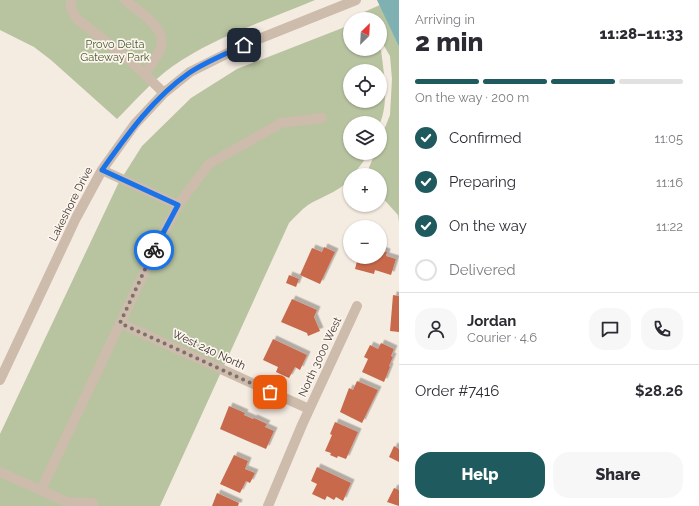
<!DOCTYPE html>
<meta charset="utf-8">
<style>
:root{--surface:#fff;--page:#f7f7f7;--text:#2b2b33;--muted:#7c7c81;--line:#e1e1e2;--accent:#1f5a5e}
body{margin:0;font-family:Raleway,sans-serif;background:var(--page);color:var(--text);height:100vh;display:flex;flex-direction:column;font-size:15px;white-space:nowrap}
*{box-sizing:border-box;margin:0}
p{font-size:13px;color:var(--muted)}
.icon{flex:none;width:22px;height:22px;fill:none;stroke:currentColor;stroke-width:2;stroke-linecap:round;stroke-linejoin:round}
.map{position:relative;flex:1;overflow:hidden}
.side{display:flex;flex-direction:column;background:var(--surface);width:300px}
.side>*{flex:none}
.needle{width:26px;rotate:24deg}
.fabs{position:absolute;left:343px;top:12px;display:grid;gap:8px}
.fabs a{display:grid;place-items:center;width:44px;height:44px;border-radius:50%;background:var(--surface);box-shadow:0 1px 3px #0004;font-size:20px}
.pin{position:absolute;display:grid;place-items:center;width:34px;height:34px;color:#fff;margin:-17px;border-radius:8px;box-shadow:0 2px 6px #0006}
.courier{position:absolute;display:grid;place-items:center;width:40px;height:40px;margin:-20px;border:3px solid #1a73e8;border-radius:50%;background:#fff;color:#222;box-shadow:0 1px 5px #0007}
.overview em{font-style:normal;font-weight:800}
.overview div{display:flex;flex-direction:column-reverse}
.overview{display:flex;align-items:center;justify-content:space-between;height:68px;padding:0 16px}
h1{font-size:26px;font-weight:800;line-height:30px}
.bar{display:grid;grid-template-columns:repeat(4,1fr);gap:6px 4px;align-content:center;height:48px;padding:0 16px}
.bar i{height:5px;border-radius:3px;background:var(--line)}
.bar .on{background:var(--accent)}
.bar p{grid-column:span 4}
.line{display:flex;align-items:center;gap:10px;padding:0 16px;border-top:1px solid var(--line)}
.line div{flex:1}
.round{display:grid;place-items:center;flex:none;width:42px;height:42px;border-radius:16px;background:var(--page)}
ol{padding:0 16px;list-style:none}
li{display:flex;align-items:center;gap:12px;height:44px}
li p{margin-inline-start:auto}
li .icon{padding:4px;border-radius:50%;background:var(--accent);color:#fff;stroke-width:4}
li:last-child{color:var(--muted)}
li i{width:22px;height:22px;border:2px solid var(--line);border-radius:50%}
.cta{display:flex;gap:8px;margin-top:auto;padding:8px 16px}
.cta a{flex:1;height:46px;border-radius:16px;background:var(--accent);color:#fff;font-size:16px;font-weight:800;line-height:46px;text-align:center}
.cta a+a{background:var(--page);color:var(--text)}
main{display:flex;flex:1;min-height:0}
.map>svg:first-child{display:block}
.green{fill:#b8c4a0;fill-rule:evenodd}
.water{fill:#7fb0b2}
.building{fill:#c8694b;filter:url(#shadow)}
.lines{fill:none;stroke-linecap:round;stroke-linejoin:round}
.minor{stroke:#cdbbac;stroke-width:10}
.done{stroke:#7c716b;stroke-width:4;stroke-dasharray:0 7.2}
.route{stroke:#1a73e8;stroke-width:5}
.labels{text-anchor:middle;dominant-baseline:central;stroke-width:3.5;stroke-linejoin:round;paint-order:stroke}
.park-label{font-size:11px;fill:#4a5a2e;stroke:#fbf5ee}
.street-label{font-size:11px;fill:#3b302b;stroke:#fbf5ee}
</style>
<main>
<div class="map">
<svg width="399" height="506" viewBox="0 0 399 506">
<defs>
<filter id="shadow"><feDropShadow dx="3.5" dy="-3.5" stdDeviation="0" flood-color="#0004"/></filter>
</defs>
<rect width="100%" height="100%" fill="#f4ebe1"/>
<path class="green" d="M0,0H315C270,19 212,38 173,66C152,81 135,101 117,119L51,60L34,47L0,30Z
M380,5L399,47V222L398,215L380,195V175H366L375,153H380V140L390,115L392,79L390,56L380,39V19H368L364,12Z
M350,25V49H380L381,50C384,74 389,101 380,123H350V153H367L363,162L353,175H350C350,188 318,198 308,205C301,210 295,217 289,223L160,506H0V434L118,184L142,146L191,98L237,69ZM350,71H380V101H350Z"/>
<path class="water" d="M377,0H399V47Z"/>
<path class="building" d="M324,247L335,252L320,284L300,275L312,248L322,252Z
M380,250L387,252L386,256L396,259L391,275L375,270L374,274L355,269L358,257H380Z
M289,275L299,279L296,287L286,283Z
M393,295L399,296V332L390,331Z
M292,299L317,310L314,317L320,331L308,336L307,333L281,322Z
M273,339L307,355L300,370L295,367L289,378L276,372L278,367L263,360Z
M381,343L394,349L391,356L393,357L389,366L390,367L384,382L362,372L368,359L364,357L370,345L378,349Z
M357,381L378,390L362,423L340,412L349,388L353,390Z
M229,406L245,413L244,415L253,419L254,418L267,424L265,427L274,431L266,449L220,429Z
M335,422L358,432L346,459L338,456L337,458L330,455L331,453L325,451L332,435L330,434Z
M394,446L399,449V462L389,457Z
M234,455L248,461L245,469L255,473L250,483L246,481L240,493L220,484Z
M317,467L351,483L343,501L336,497L334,500L327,496L325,500L312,494L317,484L311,481Z
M394,488L399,490V506L387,502Z
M217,493L239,503L238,506H212Z"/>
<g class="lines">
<path class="minor" d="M71,0V9L77,19L134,64L164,93
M125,0C139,12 169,28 160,50C156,58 150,66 145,74
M102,170L178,205
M120,323L309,409
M0,380L76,218L102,170L135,124L164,93L190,72L244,45L356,0
M0,472L67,502L93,503
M41,490L153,254L178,205L209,164L281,123L322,118
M268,506L302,425L357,306"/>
</g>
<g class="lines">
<path class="done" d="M154,250L120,323L270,392"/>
<path class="route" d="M154,250L178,205L102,170C127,135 153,98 189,73C205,62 226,54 244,45"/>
</g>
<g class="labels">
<g class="park-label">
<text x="115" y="44">Provo Delta<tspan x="115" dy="13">Gateway Park</tspan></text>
</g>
<g class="street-label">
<text transform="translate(71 204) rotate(-63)">Lakeshore Drive</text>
<text transform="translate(209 350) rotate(25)">West 240 North</text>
<text transform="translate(320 357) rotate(-65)">North 3000 West</text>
</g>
</g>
</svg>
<div class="fabs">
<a><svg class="needle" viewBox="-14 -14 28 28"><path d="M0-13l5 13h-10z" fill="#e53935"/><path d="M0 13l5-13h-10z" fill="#7c7c81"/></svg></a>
<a><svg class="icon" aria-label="locate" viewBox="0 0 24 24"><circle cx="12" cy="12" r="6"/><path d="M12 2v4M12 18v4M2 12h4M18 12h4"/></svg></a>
<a><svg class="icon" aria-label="layers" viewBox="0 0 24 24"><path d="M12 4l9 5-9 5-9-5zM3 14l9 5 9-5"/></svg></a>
<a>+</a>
<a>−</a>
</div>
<div class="pin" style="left:270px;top:392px;background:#ea580c"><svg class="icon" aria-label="bag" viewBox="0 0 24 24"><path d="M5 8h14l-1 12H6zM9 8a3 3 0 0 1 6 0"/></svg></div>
<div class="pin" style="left:244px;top:45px;background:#1f2937"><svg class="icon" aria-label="home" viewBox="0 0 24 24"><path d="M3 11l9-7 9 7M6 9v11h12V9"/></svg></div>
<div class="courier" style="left:154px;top:250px"><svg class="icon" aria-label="bike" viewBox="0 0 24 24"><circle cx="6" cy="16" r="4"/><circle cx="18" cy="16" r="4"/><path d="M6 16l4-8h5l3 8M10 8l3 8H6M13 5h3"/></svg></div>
</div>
<section class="side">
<div class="overview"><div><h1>2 min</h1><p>Arriving in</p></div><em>11:28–11:33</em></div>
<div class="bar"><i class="on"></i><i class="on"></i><i class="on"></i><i></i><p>On the way · 200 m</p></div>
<ol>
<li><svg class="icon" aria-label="check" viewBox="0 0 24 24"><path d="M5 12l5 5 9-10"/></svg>Confirmed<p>11:05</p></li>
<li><svg class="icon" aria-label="check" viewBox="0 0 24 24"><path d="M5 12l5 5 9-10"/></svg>Preparing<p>11:16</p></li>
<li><svg class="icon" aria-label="check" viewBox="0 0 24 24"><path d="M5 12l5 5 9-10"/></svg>On the way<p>11:22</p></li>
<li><i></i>Delivered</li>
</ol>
<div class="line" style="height:72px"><a class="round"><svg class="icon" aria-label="person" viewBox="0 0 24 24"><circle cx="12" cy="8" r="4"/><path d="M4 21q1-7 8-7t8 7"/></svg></a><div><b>Jordan</b><p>Courier · 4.6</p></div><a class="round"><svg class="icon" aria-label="chat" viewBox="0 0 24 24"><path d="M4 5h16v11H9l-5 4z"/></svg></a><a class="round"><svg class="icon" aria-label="phone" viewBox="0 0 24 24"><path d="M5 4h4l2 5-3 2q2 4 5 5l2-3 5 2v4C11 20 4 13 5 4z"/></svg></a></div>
<div class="line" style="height:52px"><div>Order #7416</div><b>$28.26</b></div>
<div class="cta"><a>Help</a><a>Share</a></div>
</section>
</main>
